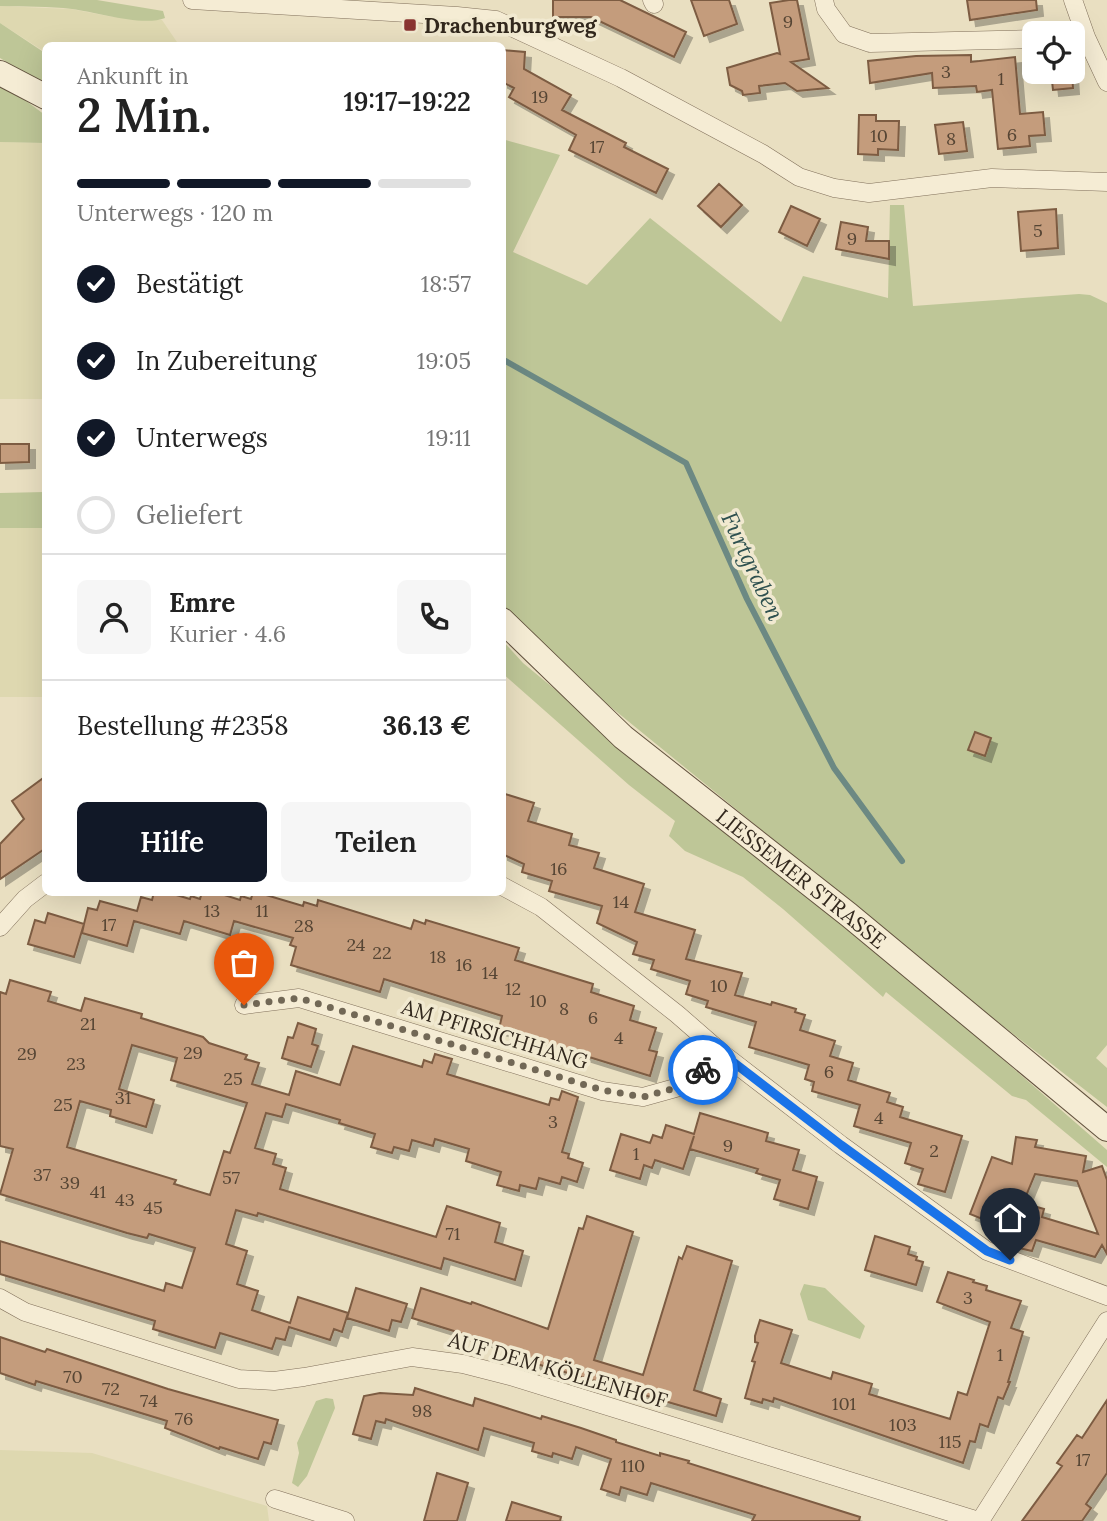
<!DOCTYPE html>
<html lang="de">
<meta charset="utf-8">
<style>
:root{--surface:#fff;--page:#f6f6f6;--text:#222;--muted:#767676;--line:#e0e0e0;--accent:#111827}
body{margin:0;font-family:Lora,serif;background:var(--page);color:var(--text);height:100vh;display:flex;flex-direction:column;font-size:26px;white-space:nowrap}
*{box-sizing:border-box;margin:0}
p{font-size:23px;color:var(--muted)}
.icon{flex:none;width:38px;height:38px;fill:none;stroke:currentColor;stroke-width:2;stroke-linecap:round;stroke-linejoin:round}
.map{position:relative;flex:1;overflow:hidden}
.drawer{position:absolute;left:42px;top:42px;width:464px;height:854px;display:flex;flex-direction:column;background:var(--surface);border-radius:10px;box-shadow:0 7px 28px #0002}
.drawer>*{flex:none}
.tools{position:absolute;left:1022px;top:21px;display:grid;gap:14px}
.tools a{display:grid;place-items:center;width:63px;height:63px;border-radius:10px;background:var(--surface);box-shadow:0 7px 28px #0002;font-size:35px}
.pin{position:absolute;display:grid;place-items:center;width:60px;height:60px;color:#fff;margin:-72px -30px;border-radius:50% 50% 50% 0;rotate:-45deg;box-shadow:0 0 7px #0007}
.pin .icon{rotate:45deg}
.courier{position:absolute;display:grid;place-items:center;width:70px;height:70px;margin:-35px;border:5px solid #1a73e8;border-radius:50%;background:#fff;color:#222;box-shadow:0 2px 9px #0007}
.summary em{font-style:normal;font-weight:600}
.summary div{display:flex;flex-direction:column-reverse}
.summary{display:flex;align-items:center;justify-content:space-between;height:119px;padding:0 35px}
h1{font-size:46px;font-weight:600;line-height:52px}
.bar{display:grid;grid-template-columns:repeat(4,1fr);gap:10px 7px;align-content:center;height:84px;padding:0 35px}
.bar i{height:9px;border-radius:5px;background:var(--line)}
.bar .current{background:var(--accent)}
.bar p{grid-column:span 4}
.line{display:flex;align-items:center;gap:18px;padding:0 35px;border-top:2px solid var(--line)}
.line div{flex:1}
.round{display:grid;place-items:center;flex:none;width:74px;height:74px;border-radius:10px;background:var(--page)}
ol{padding:0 35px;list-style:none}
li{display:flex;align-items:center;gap:21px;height:77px}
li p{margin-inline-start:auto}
li .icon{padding:7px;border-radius:50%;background:var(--accent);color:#fff;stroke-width:4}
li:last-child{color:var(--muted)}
li i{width:38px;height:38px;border:4px solid var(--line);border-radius:50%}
.primary-button{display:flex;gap:14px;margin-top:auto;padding:14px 35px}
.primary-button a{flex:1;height:80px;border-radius:10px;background:var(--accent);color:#fff;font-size:28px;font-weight:600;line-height:80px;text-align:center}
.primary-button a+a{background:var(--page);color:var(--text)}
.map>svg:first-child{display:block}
.farmland{fill:#ded8b0}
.green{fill:#bec697}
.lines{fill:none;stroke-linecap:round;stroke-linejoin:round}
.stream{stroke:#6c8983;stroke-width:6}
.building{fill:#c49c7b;stroke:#7d5c43;stroke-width:2;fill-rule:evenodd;filter:url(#shadow)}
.street-casing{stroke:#81705b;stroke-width:19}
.secondary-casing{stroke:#62523e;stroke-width:26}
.street{stroke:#f5ecd4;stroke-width:18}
.secondary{stroke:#f5ecd4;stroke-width:24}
.done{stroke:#726856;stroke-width:7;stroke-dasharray:0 12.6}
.route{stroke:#1a73e8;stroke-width:9}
.poi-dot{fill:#8a3431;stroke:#f1e9d0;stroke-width:2.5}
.labels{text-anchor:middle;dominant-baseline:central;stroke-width:7;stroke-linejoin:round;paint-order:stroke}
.number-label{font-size:18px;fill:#564534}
.poi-label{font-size:21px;font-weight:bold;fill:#32281d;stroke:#f1e9d0;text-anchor:start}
.street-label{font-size:21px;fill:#32281d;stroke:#f1e9d0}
.water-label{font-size:23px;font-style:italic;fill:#2e504f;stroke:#f1e9d0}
</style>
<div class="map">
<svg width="1107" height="1521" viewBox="0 0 1107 1521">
<defs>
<filter id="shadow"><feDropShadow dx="6" dy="6" stdDeviation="0" flood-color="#0004"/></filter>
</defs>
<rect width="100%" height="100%" fill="#e9dfc1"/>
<path class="farmland" d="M0,6L71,9L113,17L162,20L179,45L46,46L45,52L0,23Z
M0,142L45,143V399H0Z
M0,528H45V697H0Z
M0,1450L92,1453L267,1506L269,1521H0Z"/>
<path class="green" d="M0,0H97L163,11L165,18C143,27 96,12 72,9C49,6 24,7 0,6Z
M0,23L45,53V85L0,58Z
M0,85L25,100L45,115V143L0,142Z
M502,139L560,155L513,252L587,285L650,218L781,322L803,276L888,298L890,205H904L913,306L1079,294L1090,295L1107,303V1045L1096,1058L1107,1068V1107L985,1012L585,686L502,605Z
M45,492V528H0V493Z
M502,640L523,663L976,1036L1107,1150V1167L1026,1100L1012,1096L886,992L883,997L783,909L743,877L685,851L669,836L675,821L629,785L502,673Z
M804,1284L825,1288L865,1326L860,1339L808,1320L800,1294Z
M326,1398L333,1399L335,1408L307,1476L298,1487L292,1483L299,1453L297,1443L316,1401Z"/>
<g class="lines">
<path class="stream" d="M502,359L686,463L747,599L834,768L902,861"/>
</g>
<path class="building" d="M553,0H620L686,32L674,57L591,17H553Z
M691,0H729L737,24L704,36Z
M789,0H797L809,59L791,62L828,88L797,91L785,83L759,86L760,93L743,95L742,91L730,85L727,68L777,53L780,54L770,3Z
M967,0H1036L1037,10L970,20Z
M502,50L525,52L524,69L571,95L562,110L626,143L624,147L668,169L656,193L569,150L576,135L509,97L514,88L502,82Z
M971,55V62L1015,57L1020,114L1043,112L1045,135L1029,136L1030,146L998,149L992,90L977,92L976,86L933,88L932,73L870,83L868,61L916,56Z
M1051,72H1072L1073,88L1053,90Z
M859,115H876V121H899L898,150L878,149V155L858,154Z
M963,122L967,151L939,154L935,125Z
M719,184L742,205L721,227L698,206Z
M791,206L820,219L807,246L779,232Z
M1056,209L1058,248L1021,251L1018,212Z
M841,222L868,227L866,241H889V259L836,249Z
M0,444H29V462L0,463Z
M975,732L991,738L985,756L968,750Z
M46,776V848L0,879V844L24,819L12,801Z
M502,793L534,803L528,821L572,834L569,845L599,853L594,868L644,884L635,912L695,930L686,959L742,973L735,995L771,1005L772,1002L796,1009L795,1012L805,1015L800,1030L835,1041L830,1056L853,1063L848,1080L890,1093L887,1102L903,1107L900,1117L962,1136L945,1192L918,1184L923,1169L905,1163L911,1143L854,1126L860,1105L812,1091L814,1082L805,1079L809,1065L749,1047L756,1022L706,1007L708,1001L686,994L690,981L651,969L654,960L633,954L637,942L597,923L602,906L549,891L552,881L522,872L524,864L502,854Z
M154,892H166L190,899L191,896L200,899L202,892H215L240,900L241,896L251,899L253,892H256L303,906L304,902L317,906L318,900L411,929L414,920L425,924L426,920L519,948L515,960L593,984L591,992L634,1006L630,1020L656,1028L649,1050L657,1052L650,1076L499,1029L502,1016L384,979L380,992L291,965L296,947L290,945L293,938L234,921L230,935L184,921L180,934L134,921L127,946L82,933L84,924L74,957L28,944L35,920L45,923L48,913L84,924L88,908L97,910L100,901L137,911L141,897L152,900Z
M10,980L51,992L48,1001L81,1011L85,998L142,1014L141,1018L203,1037L209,1043L247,1055L245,1059L259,1063L252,1084L289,1095L296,1071L340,1085L353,1046L422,1067L424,1060L432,1063L435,1054L452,1059L447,1074L549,1105L551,1098L559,1100L562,1091L578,1097L562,1152L569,1154L568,1158L583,1163L577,1182L562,1177L560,1184L539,1178L536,1189L520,1185L519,1191L497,1185L501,1172L466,1161L469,1149L435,1139L433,1146L412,1140L409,1151L394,1147L392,1153L371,1147L375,1134L339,1123L340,1120L286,1104L282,1117L266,1113L255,1148L276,1154L273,1164L286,1168L280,1189L436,1237L447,1206L500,1223L495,1242L523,1251L515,1280L444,1258L441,1269L258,1213L257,1216L236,1210L226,1244L247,1251L237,1284L258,1291L252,1310L290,1323L298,1297L348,1313L342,1332L334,1329L330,1340L289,1327L285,1340L276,1338L272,1349L220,1333L215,1348L153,1329L155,1321L0,1274V1241L164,1291L166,1283L182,1288L195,1248L149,1234L147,1238L127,1233L0,1194L13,1149L0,1146V992L6,994ZM132,1045L177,1058L171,1080L247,1103L230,1153L224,1151L210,1195L174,1184L176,1180L67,1147L80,1101L111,1110L110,1116L146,1127L154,1100L119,1089Z
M298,1023L316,1029L312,1044L318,1046L311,1067L282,1058L288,1037L293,1038Z
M700,1113L768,1133L766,1141L799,1150L793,1170L817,1177L808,1209L774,1199L780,1180L756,1173L758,1169L690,1149L694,1136L683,1169L655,1160L652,1168L644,1165L640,1179L610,1170L621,1134L650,1143L653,1135L662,1138L666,1125L694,1134Z
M1016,1137L1037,1140L1035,1147L1086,1156L1083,1172L1102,1166L1107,1180V1254L1102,1245L1095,1257L1036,1240L1032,1251L997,1243L1002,1227L970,1214L992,1157L1012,1164ZM1035,1174L1077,1181L1098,1234L1042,1217L1044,1209L1023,1203Z
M587,1216L633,1232L594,1360L643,1375L679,1257L682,1259L687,1246L732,1261L694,1390L721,1399L716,1416L523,1360L525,1353L412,1318L421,1288L471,1304L472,1302L548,1329L579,1228L583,1229Z
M875,1236L910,1247L908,1254L917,1257L916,1260L923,1262L916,1285L865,1270Z
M948,1272L974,1280L973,1282L987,1286L986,1290L1021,1301L1011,1328L1023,1332L1008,1382H1010L1003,1399L998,1397L988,1427L980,1424L975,1442L970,1441L963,1463L774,1398L773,1402L763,1399L762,1403L745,1398L755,1362L752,1361L758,1343L755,1342V1336L760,1320L792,1330L781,1363L831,1379L833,1372L872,1384L869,1394L950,1419L958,1392L967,1395L990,1322L937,1302Z
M356,1288L407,1304L401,1322L392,1320L389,1331L347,1318Z
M0,1337L45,1352L47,1349L168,1389L278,1420L271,1444L264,1442L258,1459L220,1447L219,1449L165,1428L167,1421L36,1381L35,1385L0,1373Z
M415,1388L473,1406L475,1398L541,1419L542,1416L581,1428L616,1440V1442L660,1456V1453L689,1461L688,1463L860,1517L859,1521H752L755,1515L651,1483L647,1495L621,1487L619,1495L601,1489L611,1459L576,1447L572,1459L553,1453L552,1457L532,1451L534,1443L484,1428L478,1450L386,1419L385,1423L376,1421L371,1439L353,1434L364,1396L380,1393L413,1395Z
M1107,1400V1473L1086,1504L1091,1508L1082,1521H1022L1062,1466L1057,1463L1077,1435L1082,1438Z
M437,1473L468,1483L457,1521H424Z
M512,1502L561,1517L560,1521H506Z"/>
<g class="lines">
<defs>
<path id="street" d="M192,0L457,16L496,20L621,78L763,154L799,177L834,188L869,193L992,178L1107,182
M652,0L654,4
M824,0L826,9L844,34L870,43L1034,39
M1073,0L1086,37L1107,82
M502,886L541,907L677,1014L724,1055L841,1145L987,1251L1107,1296
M0,927L25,899L46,883
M244,1005L299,998L602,1091L643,1097L679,1087L724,1055
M0,1298L25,1312L239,1379L274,1381L304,1377L412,1357L463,1364L510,1376L979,1521
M275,1499L345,1521
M980,1521L1107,1321"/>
<g id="secondary">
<path d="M0,73L46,97"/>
<path id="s1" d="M502,620L623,737L849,915L1107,1129"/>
</g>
</defs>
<use href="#street" class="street-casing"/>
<use href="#secondary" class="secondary-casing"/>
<use href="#street" class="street"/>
<use href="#secondary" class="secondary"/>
</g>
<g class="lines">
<path class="done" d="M244,1005L299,998L602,1090L643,1097L679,1087L703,1070"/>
<path class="route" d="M703,1070L724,1055L841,1145L987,1251L1010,1260"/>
</g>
<rect class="poi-dot" x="403" y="18" width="14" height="14" rx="3.5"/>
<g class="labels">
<g class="number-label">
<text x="788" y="21">9</text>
<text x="946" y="71">3</text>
<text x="1001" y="78">1</text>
<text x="540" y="96">19</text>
<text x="1012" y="134">6</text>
<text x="879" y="135">10</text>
<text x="951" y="138">8</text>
<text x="597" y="146">17</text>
<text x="1038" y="230">5</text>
<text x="852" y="238">9</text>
<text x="559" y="868">16</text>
<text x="621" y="901">14</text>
<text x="212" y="910">13</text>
<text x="262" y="910">11</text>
<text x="109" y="924">17</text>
<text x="304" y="925">28</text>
<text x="356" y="944">24</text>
<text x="382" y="952">22</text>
<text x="438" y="956">18</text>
<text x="464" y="964">16</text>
<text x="490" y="972">14</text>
<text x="719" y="985">10</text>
<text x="513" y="988">12</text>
<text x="538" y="1000">10</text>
<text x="564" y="1008">8</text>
<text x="593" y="1017">6</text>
<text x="88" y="1023">21</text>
<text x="619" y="1037">4</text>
<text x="193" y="1052">29</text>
<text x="27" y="1053">29</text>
<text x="76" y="1063">23</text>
<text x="829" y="1071">6</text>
<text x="233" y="1078">25</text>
<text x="123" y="1097">31</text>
<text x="63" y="1104">25</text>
<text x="879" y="1117">4</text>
<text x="553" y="1121">3</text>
<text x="728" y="1145">9</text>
<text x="934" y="1150">2</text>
<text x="636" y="1153">1</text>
<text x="42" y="1174">37</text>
<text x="231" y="1177">57</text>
<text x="70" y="1182">39</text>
<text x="98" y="1191">41</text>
<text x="125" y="1199">43</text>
<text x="153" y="1207">45</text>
<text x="453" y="1233">71</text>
<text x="968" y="1297">3</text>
<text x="1000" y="1354">1</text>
<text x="73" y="1376">70</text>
<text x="111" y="1388">72</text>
<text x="149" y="1400">74</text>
<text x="844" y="1403">101</text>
<text x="422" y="1410">98</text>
<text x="184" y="1418">76</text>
<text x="903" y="1424">103</text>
<text x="950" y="1441">115</text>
<text x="1083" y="1459">17</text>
<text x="633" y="1465">110</text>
</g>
<g class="poi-label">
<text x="424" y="25">Drachenburgweg</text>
</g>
<g class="street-label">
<text stroke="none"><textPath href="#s1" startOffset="396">LIESSEMER STRASSE</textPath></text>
<text transform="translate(495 1034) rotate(17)">AM PFIRSICHHANG</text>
<text transform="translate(558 1370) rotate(16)">AUF DEM KÖLLENHOF</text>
</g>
<g class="water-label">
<text transform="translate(753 566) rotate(65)">Furtgraben</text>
</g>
</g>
</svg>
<div class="tools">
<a><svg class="icon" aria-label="locate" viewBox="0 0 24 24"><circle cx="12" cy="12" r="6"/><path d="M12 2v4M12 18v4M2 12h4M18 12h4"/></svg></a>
</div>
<div class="pin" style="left:244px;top:1005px;background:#ea580c"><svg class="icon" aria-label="bag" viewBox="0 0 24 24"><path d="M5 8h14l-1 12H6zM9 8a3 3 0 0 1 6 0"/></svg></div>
<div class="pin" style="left:1010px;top:1260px;background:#1f2937"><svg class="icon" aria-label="home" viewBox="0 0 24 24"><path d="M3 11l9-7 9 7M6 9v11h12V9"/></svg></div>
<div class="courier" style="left:703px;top:1070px"><svg class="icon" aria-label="bike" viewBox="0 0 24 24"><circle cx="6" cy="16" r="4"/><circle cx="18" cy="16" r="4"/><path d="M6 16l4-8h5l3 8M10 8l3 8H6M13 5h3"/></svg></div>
<section class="drawer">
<div class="summary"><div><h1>2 Min.</h1><p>Ankunft in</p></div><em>19:17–19:22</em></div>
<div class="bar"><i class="current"></i><i class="current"></i><i class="current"></i><i></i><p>Unterwegs · 120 m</p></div>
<ol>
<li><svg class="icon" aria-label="check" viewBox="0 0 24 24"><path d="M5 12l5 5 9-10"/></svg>Bestätigt<p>18:57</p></li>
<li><svg class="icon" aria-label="check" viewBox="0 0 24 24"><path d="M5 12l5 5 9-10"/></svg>In Zubereitung<p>19:05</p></li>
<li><svg class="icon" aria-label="check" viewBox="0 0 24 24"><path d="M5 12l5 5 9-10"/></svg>Unterwegs<p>19:11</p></li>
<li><i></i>Geliefert</li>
</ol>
<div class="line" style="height:126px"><a class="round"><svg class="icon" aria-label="person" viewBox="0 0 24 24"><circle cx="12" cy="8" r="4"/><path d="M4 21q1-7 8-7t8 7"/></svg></a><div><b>Emre</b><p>Kurier · 4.6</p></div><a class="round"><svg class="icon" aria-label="phone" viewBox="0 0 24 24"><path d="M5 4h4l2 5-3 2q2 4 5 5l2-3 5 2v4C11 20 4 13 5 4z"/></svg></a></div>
<div class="line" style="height:91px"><div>Bestellung #2358</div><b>36.13 €</b></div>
<div class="primary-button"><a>Hilfe</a><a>Teilen</a></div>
</section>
</div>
